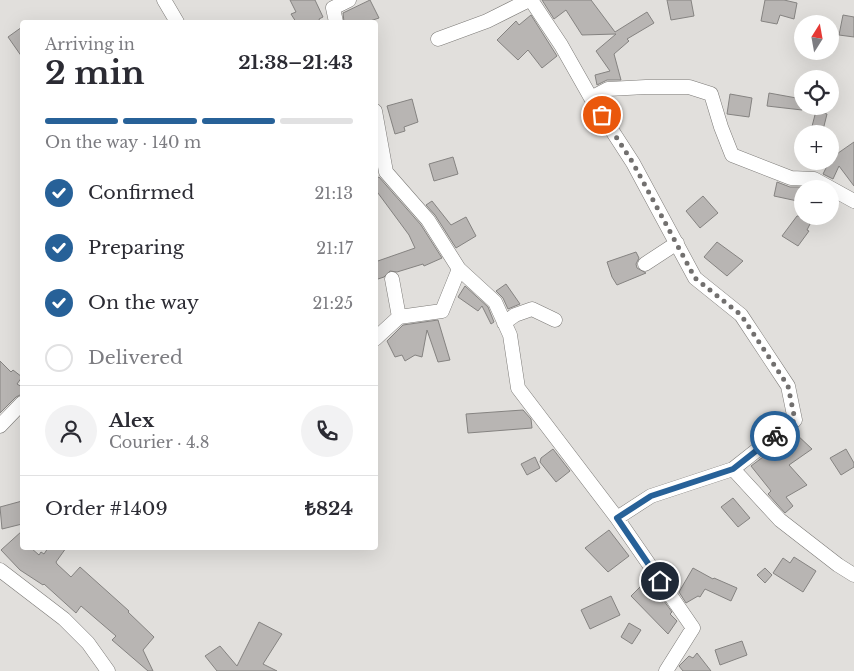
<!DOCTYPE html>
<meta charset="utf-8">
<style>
:root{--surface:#fff;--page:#f2f2f3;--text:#2b2b33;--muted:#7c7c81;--line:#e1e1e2;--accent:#276198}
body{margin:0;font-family:"Libre Baskerville",serif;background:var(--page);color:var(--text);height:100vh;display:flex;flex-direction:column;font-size:19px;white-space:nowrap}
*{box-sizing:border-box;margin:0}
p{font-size:16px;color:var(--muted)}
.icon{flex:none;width:28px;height:28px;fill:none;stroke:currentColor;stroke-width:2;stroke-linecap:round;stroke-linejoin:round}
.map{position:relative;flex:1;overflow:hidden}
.side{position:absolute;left:20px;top:20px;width:358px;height:530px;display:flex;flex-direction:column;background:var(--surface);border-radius:5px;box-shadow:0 5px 20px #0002}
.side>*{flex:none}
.needle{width:32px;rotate:11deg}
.tools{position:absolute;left:794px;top:15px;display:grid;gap:10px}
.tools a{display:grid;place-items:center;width:45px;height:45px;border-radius:50%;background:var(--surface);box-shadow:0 5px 20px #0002;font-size:25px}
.pin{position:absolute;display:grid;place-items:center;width:42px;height:42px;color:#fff;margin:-21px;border:2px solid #fff;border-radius:50%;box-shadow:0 1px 5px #0007}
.courier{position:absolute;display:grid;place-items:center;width:50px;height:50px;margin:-25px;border:4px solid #276198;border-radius:50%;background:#fff;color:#222;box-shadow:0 1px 6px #0007}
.head em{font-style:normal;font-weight:700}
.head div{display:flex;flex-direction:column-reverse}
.head{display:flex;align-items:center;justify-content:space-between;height:85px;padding:0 25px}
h1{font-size:32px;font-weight:700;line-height:38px}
.bar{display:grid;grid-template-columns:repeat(4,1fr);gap:8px 5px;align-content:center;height:60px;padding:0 25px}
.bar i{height:6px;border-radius:4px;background:var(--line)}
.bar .active{background:var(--accent)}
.bar p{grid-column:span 4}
.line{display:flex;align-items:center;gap:12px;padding:0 25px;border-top:1px solid var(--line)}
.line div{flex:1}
.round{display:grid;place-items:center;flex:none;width:52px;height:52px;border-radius:26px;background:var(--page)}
ol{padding:0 25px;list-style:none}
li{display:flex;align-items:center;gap:15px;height:55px}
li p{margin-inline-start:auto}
li .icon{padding:5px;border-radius:50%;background:var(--accent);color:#fff;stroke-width:4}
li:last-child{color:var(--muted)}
li i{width:28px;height:28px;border:2px solid var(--line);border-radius:50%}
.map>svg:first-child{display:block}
.building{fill:#b8b5b3;stroke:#858381}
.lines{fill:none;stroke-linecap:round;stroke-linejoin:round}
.minor-casing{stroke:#7c7a77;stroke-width:15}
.minor{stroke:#fff;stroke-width:14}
.done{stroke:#72706f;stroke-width:5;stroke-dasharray:0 9}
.route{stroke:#276198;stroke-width:6}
</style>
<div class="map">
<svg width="854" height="671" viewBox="0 0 854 671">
<rect width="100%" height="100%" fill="#e1dfdc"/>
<path class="building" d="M290,0H315L323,17L319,19L320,22H296L291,14L296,12Z
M370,0L379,18L367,22H344L343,13Z
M542,0H591L615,32L647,12L654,23L627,39L629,41L614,54L621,80H607L597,85L595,75L610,71L596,51L616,34L582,35L566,10L554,19Z
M667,0H691L694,16L671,20Z
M765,0H784L797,3L794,19L780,15L777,24L761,21Z
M531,15L557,56L542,68L528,50L518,60L497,40L516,21L519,25Z
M843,15L854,17V37L839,35Z
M22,27V57L8,37Z
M769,93L802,99V110L767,106Z
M730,94L752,98L749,117L727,114Z
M412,99L418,122L404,127L405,131L395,134L387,106Z
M816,111L827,114L822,134H810Z
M854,142V186L839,166L833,179L823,174L831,158Z
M453,157L458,174L434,181L429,164Z
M379,177L421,225L442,258L424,266L423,264L397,272L390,271L384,277L375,280V262L415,248L409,235L375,189V179Z
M777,182L790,187H802V202L774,196Z
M703,196L718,213L700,228L686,211Z
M432,201L451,225L466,217L476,236L456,248L435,215L426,205Z
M797,216H814L807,230L809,231L798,246L782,236Z
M717,242L743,261L727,276L704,257Z
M636,252L639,258L636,264L637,268L646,273L617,285L612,277L607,262Z
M506,284L520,304L508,309L503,298L496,291Z
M465,286L488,307L494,322L491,324L482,306L478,311L458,297Z
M438,320L450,360L438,362L427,330L422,357L415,355L405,361L402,355L395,357L387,341L403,325Z
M0,361L11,372L13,370L22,377L17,384L22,387V394L16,397L0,413Z
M523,410L531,419L532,428L468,433L466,414Z
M795,433L812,449L789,465L807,485L786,497L793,506L785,513L768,494L771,491L751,466Z
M553,449L570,471L556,482L540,462L541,458Z
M846,449L854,463V467L841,475L830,458Z
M535,457L540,468L527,475L521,464Z
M733,498L750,518L738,527L721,507Z
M22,501V524L2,529L0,507Z
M609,530L629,556L608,572L585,548Z
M22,531V548H31L39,555L41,552L44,554L48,548H66L56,562L57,564L71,577L80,567L129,611L128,612L154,637L143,650L153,671H148L112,640L116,636L81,606L76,613L44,584L43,585L20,570L1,550Z
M794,557L816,571L803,592L773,573L783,558L790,563Z
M693,568L713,579L714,578L737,588L731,601L705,589L700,597L698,596L686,603L679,592Z
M765,568L772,575L765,583L757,575Z
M644,583L662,602L664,601L672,612L670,614L677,621L668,634L631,596Z
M611,596L620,615L590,629L581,610Z
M259,622L282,634L263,664L277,671H217L205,656L220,646L237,666Z
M629,623L641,630L632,644L621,637Z
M742,641L747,655L720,665L715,650Z
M697,653L711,671H683L679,666L689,656L693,658Z"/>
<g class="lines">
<defs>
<path id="minor" d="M164,0L177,22
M531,0L561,45L591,98L633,163L695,278L741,315L788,386L795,420L733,469
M336,22L333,8L349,0
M438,39L487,21L529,0
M591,98L608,89L646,87H689L711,94L721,127L732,155L791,178L814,179L854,201
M375,111L386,172L428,220L459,269L495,302L510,335L518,388L617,518
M645,264L677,243
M392,279L399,317
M504,323L515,315L532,309L555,320
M375,339L399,317L442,311L459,269
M0,426L22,403
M0,570L64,619L88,643L108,671
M666,671L693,628L617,518L651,496L733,469L780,520L838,565L854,575"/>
</defs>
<use href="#minor" class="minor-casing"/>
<use href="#minor" class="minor"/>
</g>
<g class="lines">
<path class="done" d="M602,115L633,163L695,278L741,315L788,386L795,420L775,436"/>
<path class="route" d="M660,581L617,518L651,496L733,469L775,436"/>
</g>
</svg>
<div class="tools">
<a><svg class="needle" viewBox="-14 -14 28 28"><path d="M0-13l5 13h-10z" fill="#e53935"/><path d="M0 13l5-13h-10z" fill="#7c7c81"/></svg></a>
<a><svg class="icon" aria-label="locate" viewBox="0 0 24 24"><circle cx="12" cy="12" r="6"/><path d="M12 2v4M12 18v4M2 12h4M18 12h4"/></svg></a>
<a>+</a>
<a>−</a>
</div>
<div class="pin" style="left:602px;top:115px;background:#ea580c"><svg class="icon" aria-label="bag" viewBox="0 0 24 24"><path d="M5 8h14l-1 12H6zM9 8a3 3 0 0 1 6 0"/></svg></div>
<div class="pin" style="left:660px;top:581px;background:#1f2937"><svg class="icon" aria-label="home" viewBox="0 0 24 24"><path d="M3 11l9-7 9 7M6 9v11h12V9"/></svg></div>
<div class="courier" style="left:775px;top:436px"><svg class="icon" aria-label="bike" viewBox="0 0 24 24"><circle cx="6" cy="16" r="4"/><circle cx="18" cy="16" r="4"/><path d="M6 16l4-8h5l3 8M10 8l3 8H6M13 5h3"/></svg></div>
<section class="side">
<div class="head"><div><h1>2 min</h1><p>Arriving in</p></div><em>21:38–21:43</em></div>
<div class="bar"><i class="active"></i><i class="active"></i><i class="active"></i><i></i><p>On the way · 140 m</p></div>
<ol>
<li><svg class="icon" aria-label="check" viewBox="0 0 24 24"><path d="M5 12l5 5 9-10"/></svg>Confirmed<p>21:13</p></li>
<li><svg class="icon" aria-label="check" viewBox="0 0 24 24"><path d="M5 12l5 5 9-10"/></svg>Preparing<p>21:17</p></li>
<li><svg class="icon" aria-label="check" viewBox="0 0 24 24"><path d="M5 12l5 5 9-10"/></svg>On the way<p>21:25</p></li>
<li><i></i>Delivered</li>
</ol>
<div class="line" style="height:90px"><a class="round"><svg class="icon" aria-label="person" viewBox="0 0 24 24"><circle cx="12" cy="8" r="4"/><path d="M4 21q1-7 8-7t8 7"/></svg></a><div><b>Alex</b><p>Courier · 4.8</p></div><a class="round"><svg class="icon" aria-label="phone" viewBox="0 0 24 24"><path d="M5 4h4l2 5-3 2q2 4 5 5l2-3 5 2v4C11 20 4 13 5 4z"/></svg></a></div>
<div class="line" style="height:65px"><div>Order #1409</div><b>₺824</b></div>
</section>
</div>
